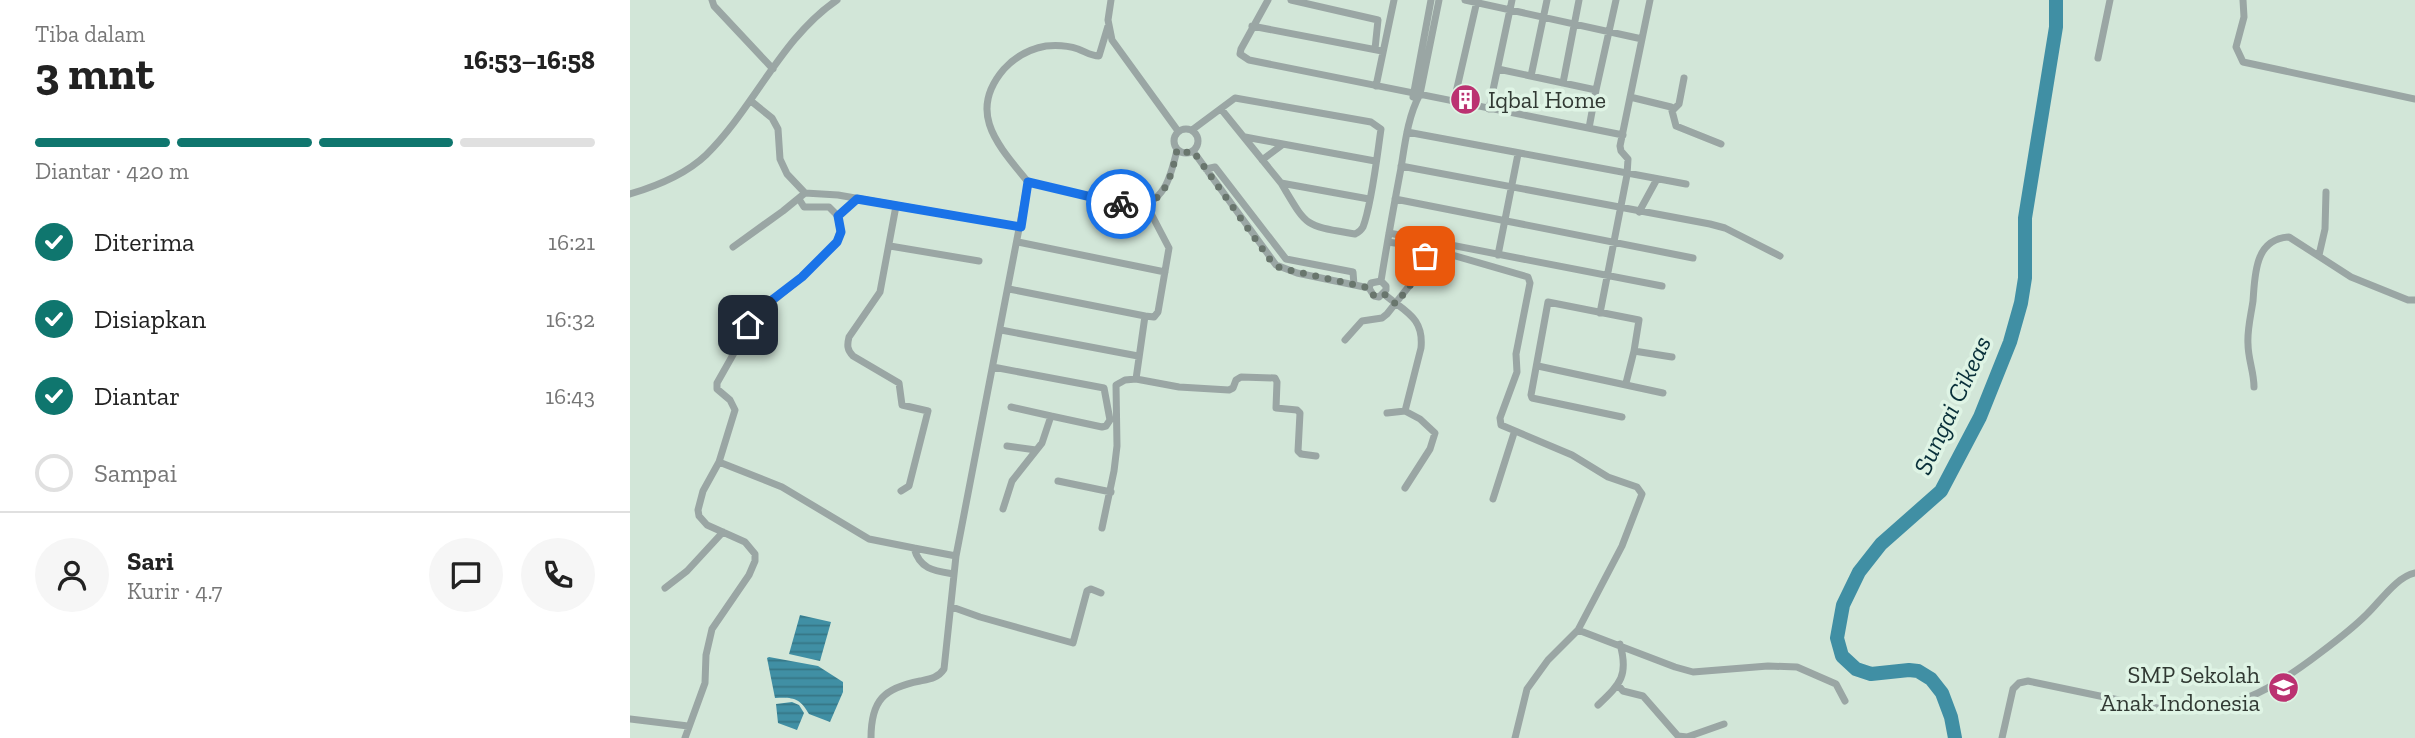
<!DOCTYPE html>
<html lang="id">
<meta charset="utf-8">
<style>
:root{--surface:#fff;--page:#f6f6f6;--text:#222;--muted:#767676;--line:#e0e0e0;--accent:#0f766e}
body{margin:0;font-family:"Zilla Slab",serif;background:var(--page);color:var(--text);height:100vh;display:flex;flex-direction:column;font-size:26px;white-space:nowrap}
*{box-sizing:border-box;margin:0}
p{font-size:23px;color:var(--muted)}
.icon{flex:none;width:38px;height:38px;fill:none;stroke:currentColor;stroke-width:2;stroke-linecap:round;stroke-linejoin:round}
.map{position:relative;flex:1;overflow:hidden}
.details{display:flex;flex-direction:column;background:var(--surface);width:630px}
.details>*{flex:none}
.pin{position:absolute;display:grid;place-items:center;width:60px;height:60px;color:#fff;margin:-30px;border-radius:14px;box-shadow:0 4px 10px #0006}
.courier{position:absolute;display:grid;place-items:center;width:70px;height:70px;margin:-35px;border:5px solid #1a73e8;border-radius:50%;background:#fff;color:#222;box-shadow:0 2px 9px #0007}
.overview em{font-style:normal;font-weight:800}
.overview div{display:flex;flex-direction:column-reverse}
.overview{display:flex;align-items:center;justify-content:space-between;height:119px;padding:0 35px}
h1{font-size:46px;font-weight:800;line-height:52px}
.bar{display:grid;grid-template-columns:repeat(4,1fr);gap:10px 7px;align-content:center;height:84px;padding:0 35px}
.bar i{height:9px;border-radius:5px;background:var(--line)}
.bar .selected{background:var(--accent)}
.bar p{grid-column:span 4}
.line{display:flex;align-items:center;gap:18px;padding:0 35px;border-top:2px solid var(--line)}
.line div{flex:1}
.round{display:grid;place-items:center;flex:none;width:74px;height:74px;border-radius:37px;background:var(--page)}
ol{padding:0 35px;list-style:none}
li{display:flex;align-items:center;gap:21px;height:77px}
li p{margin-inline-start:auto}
li .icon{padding:7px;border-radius:50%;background:var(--accent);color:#fff;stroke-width:4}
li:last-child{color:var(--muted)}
li i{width:38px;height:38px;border:4px solid var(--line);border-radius:50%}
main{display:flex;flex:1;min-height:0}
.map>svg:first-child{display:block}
.water{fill:url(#water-rules)}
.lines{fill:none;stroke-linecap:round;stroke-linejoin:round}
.river{stroke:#408fa4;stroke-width:14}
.minor{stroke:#9aa6a4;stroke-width:7}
.done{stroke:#69766d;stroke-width:7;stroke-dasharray:0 12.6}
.route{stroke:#1a73e8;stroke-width:9}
.labels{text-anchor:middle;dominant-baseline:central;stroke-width:7;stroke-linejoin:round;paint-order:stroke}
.poi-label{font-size:24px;fill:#313933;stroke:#dff4e5;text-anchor:start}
.water-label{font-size:26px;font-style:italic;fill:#082f39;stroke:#dff4e5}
</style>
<main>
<section class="details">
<div class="overview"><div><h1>3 mnt</h1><p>Tiba dalam</p></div><em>16:53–16:58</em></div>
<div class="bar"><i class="selected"></i><i class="selected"></i><i class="selected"></i><i></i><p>Diantar · 420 m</p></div>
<ol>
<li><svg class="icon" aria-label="check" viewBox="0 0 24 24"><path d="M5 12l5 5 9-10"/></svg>Diterima<p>16:21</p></li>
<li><svg class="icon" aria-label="check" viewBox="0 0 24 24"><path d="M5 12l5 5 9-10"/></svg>Disiapkan<p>16:32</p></li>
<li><svg class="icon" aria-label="check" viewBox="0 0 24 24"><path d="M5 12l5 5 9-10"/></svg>Diantar<p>16:43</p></li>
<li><i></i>Sampai</li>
</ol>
<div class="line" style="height:126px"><a class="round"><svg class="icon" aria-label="person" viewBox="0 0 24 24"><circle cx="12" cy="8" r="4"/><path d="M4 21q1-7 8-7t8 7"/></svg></a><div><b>Sari</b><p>Kurir · 4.7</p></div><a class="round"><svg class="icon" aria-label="chat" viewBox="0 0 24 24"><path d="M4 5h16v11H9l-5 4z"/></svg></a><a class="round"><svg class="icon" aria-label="phone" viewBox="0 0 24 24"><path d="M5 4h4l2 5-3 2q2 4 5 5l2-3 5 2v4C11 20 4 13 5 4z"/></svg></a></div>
</section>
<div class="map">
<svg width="1785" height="738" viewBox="0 0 1785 738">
<defs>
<pattern id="water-rules" width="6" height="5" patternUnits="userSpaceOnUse" patternTransform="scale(1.75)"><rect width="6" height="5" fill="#408fa4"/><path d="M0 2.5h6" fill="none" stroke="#367686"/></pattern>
</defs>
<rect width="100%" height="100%" fill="#d2e6d8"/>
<path class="water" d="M170,615L201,622L190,661L159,654Z
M139,657L188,666L213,682V692L200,722L179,714C170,698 163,697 145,698L137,658Z
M162,702L169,705L174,713L167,730L148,723L146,704Z"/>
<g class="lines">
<path class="river" d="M1325,738L1321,717L1312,693L1301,679L1288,671L1279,670L1241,674L1226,669L1212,656L1207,638L1213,605L1229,572L1251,544L1311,491L1350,417L1380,342L1391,303L1395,278V218L1426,27V0"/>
<path class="minor" d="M82,0L84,6L143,69
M481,0L478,20L482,40L548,131
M638,0L611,49L610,54L619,60L993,135
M661,0L748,20L745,49
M835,0L1012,39
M1613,0L1614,17L1606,47L1613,62L1785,99
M622,26L752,51
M1468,58L1480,0
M868,69L966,90L986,0
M901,76L917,0
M933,83L949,0
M746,86L764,0
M783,97L801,0
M1000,97L1041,107L1046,126L1091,144
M121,101L142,118L148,129L150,159L157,174L175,193
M824,101L847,1
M591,109L651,183L739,199
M859,109L882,0
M1043,110L1049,104L1054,78
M959,128L966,90
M544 141a12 12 0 1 1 24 0a12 12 0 1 1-24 0Z
M562,130L605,98L741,122L751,129C747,156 742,203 733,227C730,232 729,232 725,234C673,225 678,228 651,183
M777,132L1056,184
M615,137L745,161
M563,151L646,265L667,273L739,288
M632,160L652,145
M771,166L1080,224L1095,228L1150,256
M576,169L585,167L656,259L723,272L724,285
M398,182C369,146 336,113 374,69C385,57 399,49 416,46C426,45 439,46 448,49C456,52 461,56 469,56L478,26
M0,194C27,186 55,175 76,155C124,108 151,38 207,0
M169,199L174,207H199L208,216L227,199
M765,199L1063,258
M266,206L250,292L219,337C217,345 217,350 223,356L269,383L272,405L298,411L279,486L271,491
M1009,212L1027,179
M759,233L1032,286
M388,242L535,272
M758,242L798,248L898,277L900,283L886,354L887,372L870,418L871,425L942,455L978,477L1007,487L1012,494L992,546L948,630L918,660L897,689L885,738
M260,246L349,261
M103,247L153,211L175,193L208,195L391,227
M868,255L888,154
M1689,255L1695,229L1696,192
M751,281L741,283L739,288L744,296L749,297L756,290V286L751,281C757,243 764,205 771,168C775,143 778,116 790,94L809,0
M379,289L515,316
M754,294C775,312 794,317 791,348L775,411L790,419L805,433L800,449L775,488
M970,313L997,175L998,159L991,151L990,146L1020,0
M371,330L508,356
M715,340L732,321L752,318L757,314L787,276L798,248
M1004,351L1042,357
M908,366L1033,393
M363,367L474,388L480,420L476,426L472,427L421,416L412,443L382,481L373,509
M506,379L549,387L599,390L603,388L606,380L611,377L645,378L647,382L646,408L667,410L670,413L668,451L671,454L686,456
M1624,387C1624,372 1618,359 1618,344C1617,330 1621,315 1623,301C1625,276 1624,239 1659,237L1721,277L1778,300H1785
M381,407L421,416
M757,413L775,411
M992,417L902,398L901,395L918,302L1009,320L1004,351L996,383
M377,446L406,450
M89,462L152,487L239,539L284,548C290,570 305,571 324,574
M428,481L481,492
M863,499L884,433
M472,528L484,471L487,446L486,385L495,380L506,379L515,316L524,317L528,312L539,248L516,204
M284,548L326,556
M35,588L57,571L93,532
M322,607L350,617L443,643L457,591L461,589L471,593
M948,630L1045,667L1063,672L1138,666L1167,667L1206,684L1215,701
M988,685L993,691L1013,696L1048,736L1057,737L1094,724
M968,705C990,684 999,676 990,644
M0,719L58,726
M55,738L75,683L76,655L82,629L119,575L125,561V554L115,542L77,525L69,516L68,510L73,491L89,462L105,410L100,400L87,389V383L125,316L172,277L207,242L210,231L208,216
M241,738C241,700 254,688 290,681C300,679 308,678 314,669L326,556L398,182L502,206C534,206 541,176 547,150
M1372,738L1383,689L1389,683L1398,681L1532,709C1599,715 1639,692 1690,653C1706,641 1722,629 1736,615C1750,602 1766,577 1785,573"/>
</g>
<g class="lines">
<path class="done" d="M491,204C532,212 540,183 547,150L554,153L563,151L641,261L650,268L739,288L744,296L754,294L766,304L787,276L795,256"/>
<path class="route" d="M118,325L133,307L172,277L207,242L211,232L208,216L227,199L391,227L398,182L491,204"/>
</g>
<defs>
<symbol id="building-disc" viewBox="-11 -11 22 22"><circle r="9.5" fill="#bb3271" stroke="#dff4e5"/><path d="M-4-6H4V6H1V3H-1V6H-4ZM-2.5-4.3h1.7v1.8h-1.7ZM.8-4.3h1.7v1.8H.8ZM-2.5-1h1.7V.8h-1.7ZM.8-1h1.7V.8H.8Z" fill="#fff"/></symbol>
<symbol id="school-disc" viewBox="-11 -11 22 22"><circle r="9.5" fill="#bb3271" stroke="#dff4e5"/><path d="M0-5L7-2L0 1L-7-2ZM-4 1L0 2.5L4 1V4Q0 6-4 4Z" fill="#fff"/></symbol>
</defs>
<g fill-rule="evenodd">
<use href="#building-disc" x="818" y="82" width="35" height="35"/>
<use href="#school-disc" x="1636" y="670" width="35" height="35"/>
</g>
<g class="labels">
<g class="poi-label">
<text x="858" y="99">Iqbal Home</text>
<text x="1630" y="674" text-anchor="end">SMP Sekolah<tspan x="1630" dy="28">Anak Indonesia</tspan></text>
</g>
<g class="water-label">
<text transform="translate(1322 405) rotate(-65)">Sungai Cikeas</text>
</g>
</g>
</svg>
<div class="pin" style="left:795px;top:256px;background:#ea580c"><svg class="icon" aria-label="bag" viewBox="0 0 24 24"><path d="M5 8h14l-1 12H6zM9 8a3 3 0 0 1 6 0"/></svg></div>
<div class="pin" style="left:118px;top:325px;background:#1f2937"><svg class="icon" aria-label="home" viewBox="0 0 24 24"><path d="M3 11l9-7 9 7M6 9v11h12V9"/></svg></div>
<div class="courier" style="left:491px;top:204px"><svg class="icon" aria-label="bike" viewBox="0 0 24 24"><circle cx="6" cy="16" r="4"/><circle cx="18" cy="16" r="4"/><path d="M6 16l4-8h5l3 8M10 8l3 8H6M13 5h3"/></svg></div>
</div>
</main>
